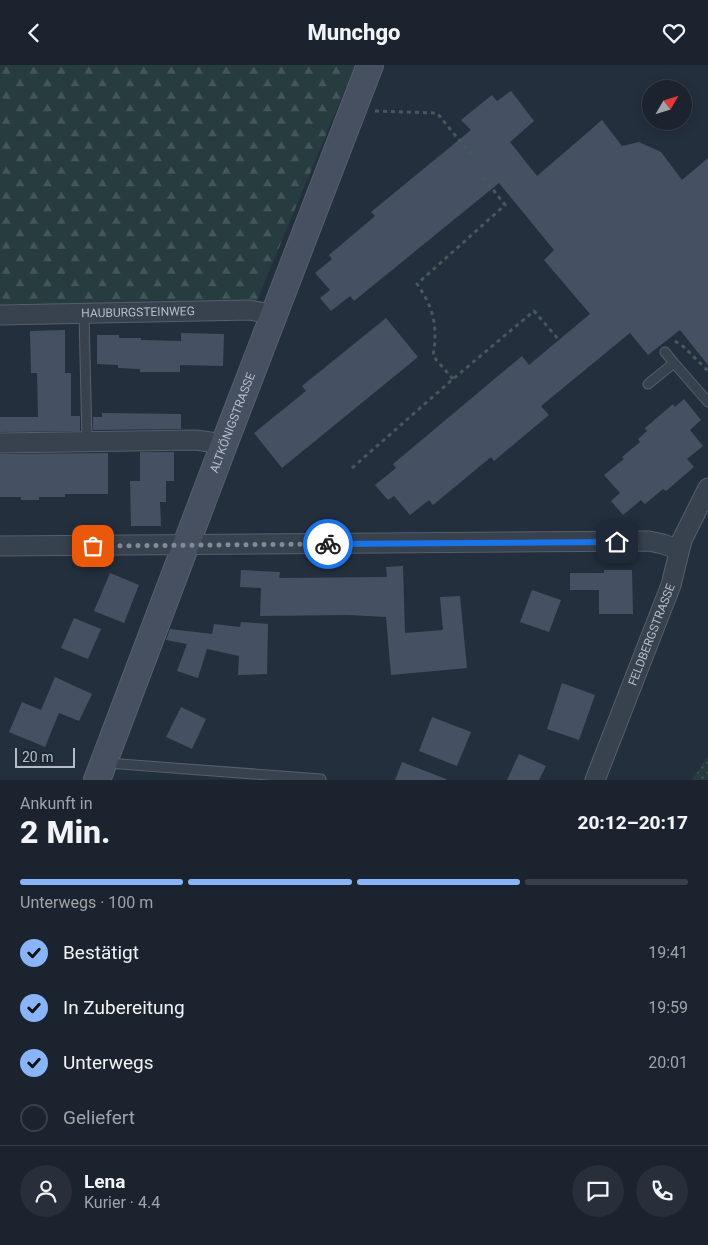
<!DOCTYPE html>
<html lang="de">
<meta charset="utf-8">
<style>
:root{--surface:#1b232e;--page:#282f3a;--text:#f1f3f6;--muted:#a0a4aa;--line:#39404a;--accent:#8ab4f8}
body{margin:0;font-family:Roboto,sans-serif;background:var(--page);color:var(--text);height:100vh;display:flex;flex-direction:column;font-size:19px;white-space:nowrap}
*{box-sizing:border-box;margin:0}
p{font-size:16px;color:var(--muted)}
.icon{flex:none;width:28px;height:28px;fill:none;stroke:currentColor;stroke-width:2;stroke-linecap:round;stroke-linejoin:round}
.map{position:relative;height:715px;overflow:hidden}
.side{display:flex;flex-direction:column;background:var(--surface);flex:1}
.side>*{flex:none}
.needle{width:32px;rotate:51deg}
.fabs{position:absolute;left:642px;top:15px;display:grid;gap:10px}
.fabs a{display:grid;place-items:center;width:50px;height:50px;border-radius:50%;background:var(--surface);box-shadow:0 2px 12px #0003,0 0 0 1px var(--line);font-size:25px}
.scale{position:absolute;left:15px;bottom:12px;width:60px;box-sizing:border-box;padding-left:5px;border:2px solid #b4bcc9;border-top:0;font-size:14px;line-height:18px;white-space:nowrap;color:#b4bcc9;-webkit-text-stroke:4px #1d2633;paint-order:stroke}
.pin{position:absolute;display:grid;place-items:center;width:42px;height:42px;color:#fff;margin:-21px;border-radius:10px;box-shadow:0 2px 8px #0006}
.courier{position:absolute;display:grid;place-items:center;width:50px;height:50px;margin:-25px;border:4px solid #1a73e8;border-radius:50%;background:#fff;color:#222;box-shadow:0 1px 6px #0007}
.head em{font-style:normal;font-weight:800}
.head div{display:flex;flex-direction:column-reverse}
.head{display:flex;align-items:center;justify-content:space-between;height:85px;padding:0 20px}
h1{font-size:32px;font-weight:800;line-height:38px}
.bar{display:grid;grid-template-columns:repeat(4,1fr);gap:8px 5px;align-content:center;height:60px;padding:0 20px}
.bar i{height:6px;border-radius:4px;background:var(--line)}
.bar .selected{background:var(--accent)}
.bar p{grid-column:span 4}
.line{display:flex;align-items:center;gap:12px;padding:0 20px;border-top:1px solid var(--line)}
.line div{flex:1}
.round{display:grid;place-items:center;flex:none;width:52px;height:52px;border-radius:26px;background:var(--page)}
ol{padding:0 20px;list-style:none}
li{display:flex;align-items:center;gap:15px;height:55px}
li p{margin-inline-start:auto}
li .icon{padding:5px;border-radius:50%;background:var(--accent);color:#111;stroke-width:4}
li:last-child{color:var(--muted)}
li i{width:28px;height:28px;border:2px solid var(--line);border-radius:50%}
header{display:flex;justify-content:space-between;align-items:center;height:65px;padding:0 20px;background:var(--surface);font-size:22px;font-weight:800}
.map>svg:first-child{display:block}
.grass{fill:url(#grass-dots)}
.forest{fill:url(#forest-firs)}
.building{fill:#455162}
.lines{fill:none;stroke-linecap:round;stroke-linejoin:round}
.lane-casing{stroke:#565f6c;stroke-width:11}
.street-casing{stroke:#565f6c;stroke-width:21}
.secondary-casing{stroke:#565f6c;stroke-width:28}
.path{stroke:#44595c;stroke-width:3;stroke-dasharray:4 4;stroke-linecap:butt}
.lane{stroke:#38414e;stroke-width:9}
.street{stroke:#38414e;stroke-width:19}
.secondary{stroke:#465061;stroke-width:26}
.done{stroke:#828b98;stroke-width:5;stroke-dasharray:0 9}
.route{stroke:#1a73e8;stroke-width:6}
.labels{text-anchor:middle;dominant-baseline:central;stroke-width:5;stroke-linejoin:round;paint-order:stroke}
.street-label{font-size:12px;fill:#b4bcc9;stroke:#1d2633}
</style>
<header><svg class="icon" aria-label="back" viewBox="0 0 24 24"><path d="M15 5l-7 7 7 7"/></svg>Munchgo<svg class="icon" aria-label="heart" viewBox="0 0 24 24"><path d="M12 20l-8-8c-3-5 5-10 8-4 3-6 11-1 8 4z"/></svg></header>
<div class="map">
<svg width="708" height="715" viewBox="0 0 708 715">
<defs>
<pattern id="grass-dots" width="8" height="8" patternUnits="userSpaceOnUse" patternTransform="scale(1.25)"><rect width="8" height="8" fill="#263c3f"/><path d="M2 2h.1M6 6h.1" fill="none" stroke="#435659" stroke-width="1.8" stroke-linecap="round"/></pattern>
<pattern id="forest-firs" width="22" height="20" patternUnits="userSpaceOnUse" patternTransform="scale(1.25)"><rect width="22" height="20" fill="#263c3f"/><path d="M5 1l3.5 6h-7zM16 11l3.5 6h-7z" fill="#435659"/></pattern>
</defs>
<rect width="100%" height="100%" fill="#242f3e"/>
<path class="grass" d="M708,691V715H692Z"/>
<path class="forest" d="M0,0H355L256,238L0,239Z"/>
<path class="building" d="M511,26L534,56L510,77L537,111L602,55L622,81L639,77L661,87L682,115L708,93V300L680,265L648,290L630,268L541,341L549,350L494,396L491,392L433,440L429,435L410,450L394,431L388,435L375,420L396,403L393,399L522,291L529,300L590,249L544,195L554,185L499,118L354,236L350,231L331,246L320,233L330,225L315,208L332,194L329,190L375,151L371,147L471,65L461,55L492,30L497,36Z
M386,253L418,292L282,403L254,368L306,326L302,321Z
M65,265V308H71V351H80V366L0,367V352H38L37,308H31L30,266Z
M181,268L224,269L223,301L180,300V307H140V304L118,303V300L97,299V270H119V273H141V275L181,276Z
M684,334L701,355L690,365L703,381L687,394L694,402L666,426L663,424L645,439L641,435L623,450L611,436L620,428L604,410L624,394L622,392L640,377L638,374L647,366L645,363L673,339L675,342Z
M102,348L181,349V364L93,365V352H102Z
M140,387H174V416H166V437H160L161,461H131L130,416H140Z
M108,388V429H65V432H39V435H21V432H0V389Z
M403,501L405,568L443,565L440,532L460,531L467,603L391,610L386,552L348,550L260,551L261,523L240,522L241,505L280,507L279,513L387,512L386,502Z
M604,505H632L633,549H599V525H570V508H604Z
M110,508L139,520L124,558L94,546Z
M532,525L561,535L549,567L520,557Z
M74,553L101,564L88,594L61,583Z
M241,557L268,559L267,609L238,610L239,591L207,584L198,613L177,606L187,579L166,575L170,564L212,569L214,559L240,562Z
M55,612L92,629L79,656L59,648L45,682L9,667L22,637L41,645Z
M562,618L595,630L579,675L547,664Z
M181,642L206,654L192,684L166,672Z
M432,652L471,667L457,701L419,686Z
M519,689L546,701L539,715H507Z
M402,697L446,714V715H395Z"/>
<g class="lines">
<defs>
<path id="lane" d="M84,249L87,377
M665,287L674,298
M648,319L674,298L708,337
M107,698L321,714"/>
<g id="street">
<path id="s1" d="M0,250L250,245L274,250"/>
<path d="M0,378L196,375L210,377L223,382"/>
<path d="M0,481L649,476L663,479L679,485"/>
<path id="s2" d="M595,715L671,520L682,475L708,423"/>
</g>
<g id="secondary">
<path id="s3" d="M97,715L223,382L370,0"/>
</g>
</defs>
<use href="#lane" class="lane-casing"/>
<use href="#street" class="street-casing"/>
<use href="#secondary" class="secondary-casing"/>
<path class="path" d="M375,46L437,48L473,92
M675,276L684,282L708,306
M453,314L433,291C438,262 434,243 417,219L505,140L484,113
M352,403L453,314L534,246L559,275"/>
<use href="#lane" class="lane"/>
<use href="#street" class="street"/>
<use href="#secondary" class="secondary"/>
</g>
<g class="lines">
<path class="done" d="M93,481L328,479"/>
<path class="route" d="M328,479L617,477"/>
</g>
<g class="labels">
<g class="street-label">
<text stroke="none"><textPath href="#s1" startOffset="138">HAUBURGSTEINWEG</textPath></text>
<text stroke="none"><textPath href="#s3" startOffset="382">ALTKÖNIGSTRASSE</textPath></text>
<text stroke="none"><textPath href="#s2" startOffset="156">FELDBERGSTRASSE</textPath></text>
</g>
</g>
</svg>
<div class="fabs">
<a><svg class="needle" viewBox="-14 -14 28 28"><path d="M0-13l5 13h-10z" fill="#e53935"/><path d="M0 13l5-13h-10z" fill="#a0a4aa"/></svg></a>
</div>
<div class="scale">20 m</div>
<div class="pin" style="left:93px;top:481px;background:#ea580c"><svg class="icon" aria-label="bag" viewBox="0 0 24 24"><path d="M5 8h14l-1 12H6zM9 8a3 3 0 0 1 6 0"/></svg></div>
<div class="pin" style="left:617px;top:477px;background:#1f2937"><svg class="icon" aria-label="home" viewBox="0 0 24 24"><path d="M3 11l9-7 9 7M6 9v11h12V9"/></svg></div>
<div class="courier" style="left:328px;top:479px"><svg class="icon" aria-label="bike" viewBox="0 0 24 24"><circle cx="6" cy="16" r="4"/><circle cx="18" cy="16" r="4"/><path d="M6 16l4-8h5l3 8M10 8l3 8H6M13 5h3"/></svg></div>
</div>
<section class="side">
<div class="head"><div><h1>2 Min.</h1><p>Ankunft in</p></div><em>20:12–20:17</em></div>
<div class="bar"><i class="selected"></i><i class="selected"></i><i class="selected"></i><i></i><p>Unterwegs · 100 m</p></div>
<ol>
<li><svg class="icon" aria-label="check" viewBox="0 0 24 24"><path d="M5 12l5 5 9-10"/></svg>Bestätigt<p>19:41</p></li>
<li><svg class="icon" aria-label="check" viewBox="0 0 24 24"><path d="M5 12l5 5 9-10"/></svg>In Zubereitung<p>19:59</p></li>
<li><svg class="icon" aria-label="check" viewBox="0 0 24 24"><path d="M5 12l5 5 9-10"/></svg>Unterwegs<p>20:01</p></li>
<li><i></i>Geliefert</li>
</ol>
<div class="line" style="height:90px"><a class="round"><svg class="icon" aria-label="person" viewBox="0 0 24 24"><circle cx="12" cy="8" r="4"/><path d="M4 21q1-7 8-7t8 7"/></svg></a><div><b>Lena</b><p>Kurier · 4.4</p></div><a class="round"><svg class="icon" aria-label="chat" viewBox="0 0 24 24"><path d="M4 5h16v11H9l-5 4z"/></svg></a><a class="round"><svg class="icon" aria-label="phone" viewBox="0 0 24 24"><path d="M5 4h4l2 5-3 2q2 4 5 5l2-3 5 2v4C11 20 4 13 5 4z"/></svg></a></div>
</section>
